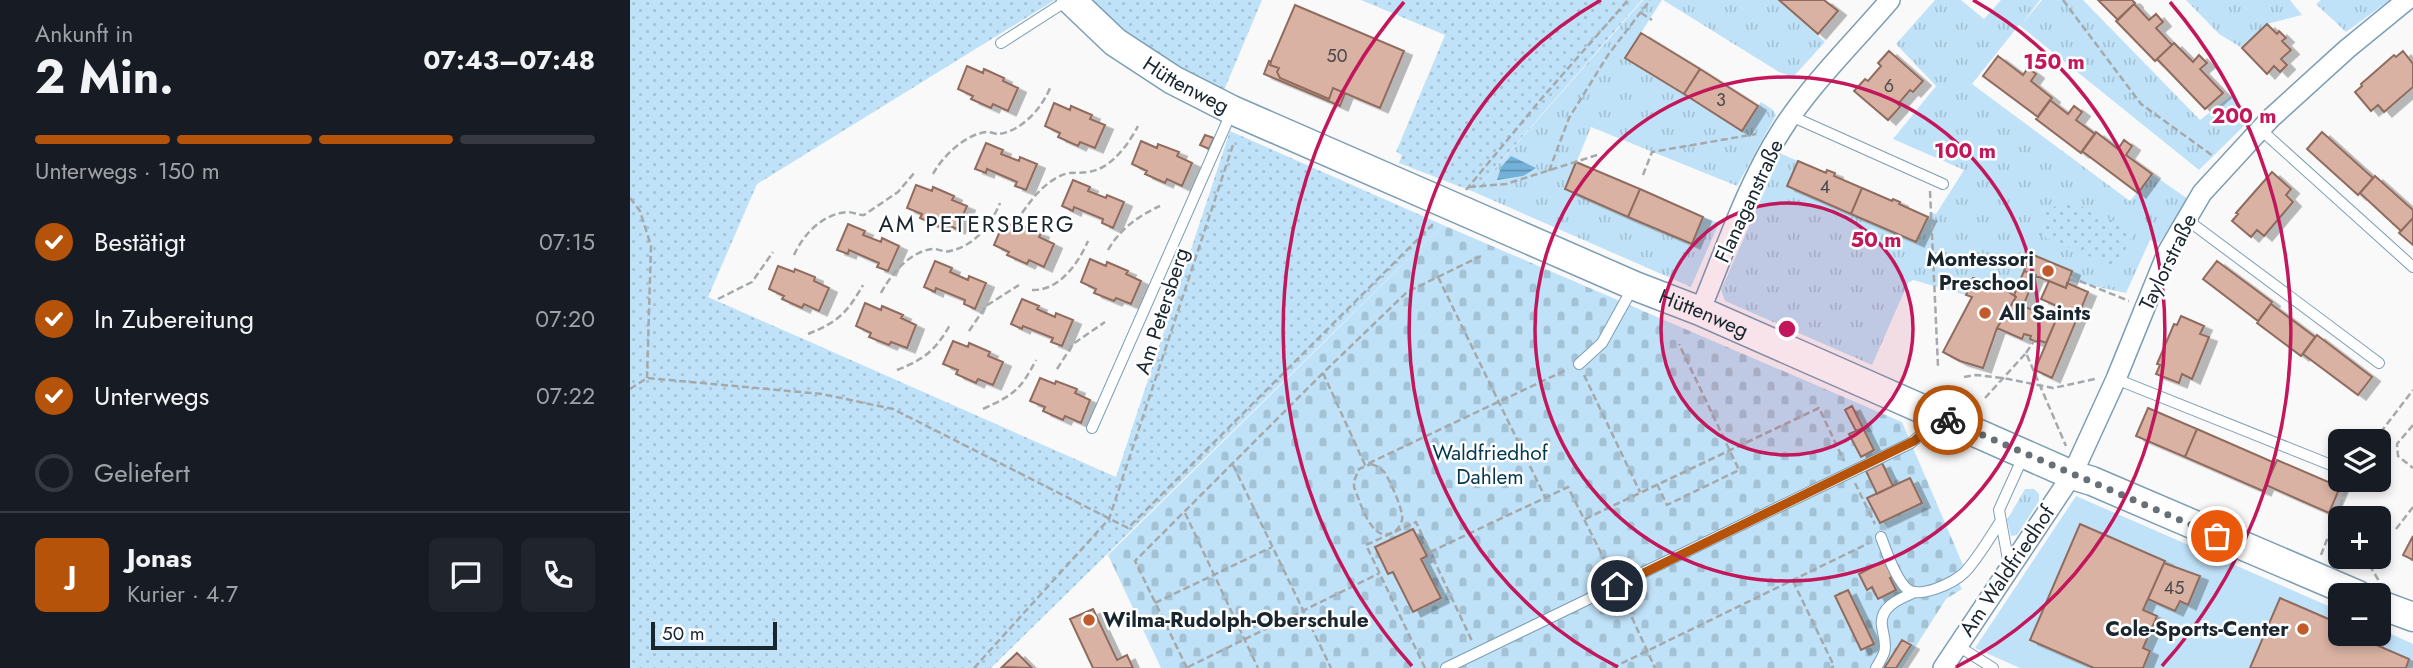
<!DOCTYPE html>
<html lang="de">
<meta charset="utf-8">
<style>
:root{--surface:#171b24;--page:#20242c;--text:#f1f3f6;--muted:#9ea1a6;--line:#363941;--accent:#b45309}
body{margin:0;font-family:Jost,sans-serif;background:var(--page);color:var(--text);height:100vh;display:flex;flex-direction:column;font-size:26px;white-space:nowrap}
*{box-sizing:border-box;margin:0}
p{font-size:23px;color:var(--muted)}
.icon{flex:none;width:38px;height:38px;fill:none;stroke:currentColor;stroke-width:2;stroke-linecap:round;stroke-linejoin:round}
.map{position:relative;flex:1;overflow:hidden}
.side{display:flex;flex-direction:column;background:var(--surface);width:630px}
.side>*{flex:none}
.fabs{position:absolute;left:1698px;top:429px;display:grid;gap:14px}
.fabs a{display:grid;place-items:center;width:63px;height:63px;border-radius:10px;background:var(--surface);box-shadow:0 4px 10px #0003;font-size:35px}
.scale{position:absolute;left:21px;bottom:18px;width:126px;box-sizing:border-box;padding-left:7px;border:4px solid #19262f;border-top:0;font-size:19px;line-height:24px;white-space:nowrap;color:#19262f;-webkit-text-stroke:5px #fff;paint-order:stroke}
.pin{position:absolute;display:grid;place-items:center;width:60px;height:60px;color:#fff;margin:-30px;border:4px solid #fff;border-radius:50%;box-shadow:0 2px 7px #0007}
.courier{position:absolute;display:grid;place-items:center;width:70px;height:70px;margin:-35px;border:5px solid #b45309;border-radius:50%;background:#fff;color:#222;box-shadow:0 2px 9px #0007}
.head em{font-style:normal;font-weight:700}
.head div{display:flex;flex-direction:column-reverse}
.head{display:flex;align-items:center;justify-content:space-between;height:119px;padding:0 35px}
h1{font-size:46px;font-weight:700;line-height:52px}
.bar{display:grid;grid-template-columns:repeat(4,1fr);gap:10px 7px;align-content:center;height:84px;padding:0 35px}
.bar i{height:9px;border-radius:5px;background:var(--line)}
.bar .on{background:var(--accent)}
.bar p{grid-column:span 4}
.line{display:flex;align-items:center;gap:18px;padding:0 35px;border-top:2px solid var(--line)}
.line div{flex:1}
.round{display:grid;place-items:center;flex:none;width:74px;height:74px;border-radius:10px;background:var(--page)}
ol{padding:0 35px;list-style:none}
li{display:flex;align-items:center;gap:21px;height:77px}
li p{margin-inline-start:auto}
li .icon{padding:7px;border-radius:50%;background:var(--accent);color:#fff;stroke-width:4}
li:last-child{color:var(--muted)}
li i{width:38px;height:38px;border:4px solid var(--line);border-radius:50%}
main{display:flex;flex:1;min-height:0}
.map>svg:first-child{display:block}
.grass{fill:url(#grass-tufts)}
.cemetery{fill:url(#cemetery-stones)}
.park{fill:url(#park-dots)}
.pitch{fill:#c0e2f8}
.water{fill:url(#water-rules)}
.building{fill:#d9b2a3;stroke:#8f6c5e;stroke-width:2;filter:url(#shadow)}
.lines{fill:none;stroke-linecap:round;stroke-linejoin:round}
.service-casing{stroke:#7c9eb4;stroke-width:12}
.minor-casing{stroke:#7c9eb4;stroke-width:22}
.secondary-casing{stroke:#7c9eb4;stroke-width:31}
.path{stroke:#a4a9ac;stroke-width:2.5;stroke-dasharray:7 3.5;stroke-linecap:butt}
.service{stroke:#fff;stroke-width:10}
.minor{stroke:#fff;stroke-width:19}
.secondary{stroke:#fff;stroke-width:28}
.done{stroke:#677076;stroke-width:7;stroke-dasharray:0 12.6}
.route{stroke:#b45309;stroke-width:9}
.ring{fill:none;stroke:#c2185b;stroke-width:3.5}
.poi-dot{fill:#c15b2c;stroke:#fff;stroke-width:2.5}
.labels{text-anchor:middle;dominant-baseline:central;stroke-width:5;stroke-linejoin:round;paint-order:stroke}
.number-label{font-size:18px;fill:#49494c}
.street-label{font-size:21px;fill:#19262f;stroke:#fff}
.poi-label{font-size:21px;font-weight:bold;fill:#19262f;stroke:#fff;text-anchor:end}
.park-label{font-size:21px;fill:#023852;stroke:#fff}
.neighbourhood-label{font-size:23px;letter-spacing:2px;fill:#19262f;stroke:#fff}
.centre{fill:#c2185b;stroke:#fff;stroke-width:3.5}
.ring-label{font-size:21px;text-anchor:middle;font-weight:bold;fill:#c2185b;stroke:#fff;stroke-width:5;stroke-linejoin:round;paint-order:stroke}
</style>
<main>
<section class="side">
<div class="head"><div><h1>2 Min.</h1><p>Ankunft in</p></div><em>07:43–07:48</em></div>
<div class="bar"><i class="on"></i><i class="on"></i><i class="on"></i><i></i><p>Unterwegs · 150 m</p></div>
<ol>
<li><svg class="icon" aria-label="check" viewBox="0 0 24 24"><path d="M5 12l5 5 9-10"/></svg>Bestätigt<p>07:15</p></li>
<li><svg class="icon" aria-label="check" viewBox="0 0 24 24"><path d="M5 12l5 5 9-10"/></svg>In Zubereitung<p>07:20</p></li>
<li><svg class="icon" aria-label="check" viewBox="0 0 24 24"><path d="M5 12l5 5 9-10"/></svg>Unterwegs<p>07:22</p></li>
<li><i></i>Geliefert</li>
</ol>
<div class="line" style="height:126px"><b class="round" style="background:var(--accent);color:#fff">J</b><div><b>Jonas</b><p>Kurier · 4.7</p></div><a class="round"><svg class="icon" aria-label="chat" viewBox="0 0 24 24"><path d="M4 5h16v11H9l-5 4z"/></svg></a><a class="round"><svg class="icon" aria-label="phone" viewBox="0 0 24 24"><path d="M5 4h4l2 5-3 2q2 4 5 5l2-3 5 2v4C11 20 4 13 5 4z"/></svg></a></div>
</section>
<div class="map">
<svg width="1783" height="668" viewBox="0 0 1783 668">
<defs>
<pattern id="grass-tufts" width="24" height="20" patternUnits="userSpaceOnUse" patternTransform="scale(1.75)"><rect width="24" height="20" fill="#c0e2f8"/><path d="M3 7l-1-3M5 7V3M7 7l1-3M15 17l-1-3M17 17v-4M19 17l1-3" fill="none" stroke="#a4c2d5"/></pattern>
<pattern id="cemetery-stones" width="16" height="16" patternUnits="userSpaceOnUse" patternTransform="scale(1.75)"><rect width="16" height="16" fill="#c0e2f8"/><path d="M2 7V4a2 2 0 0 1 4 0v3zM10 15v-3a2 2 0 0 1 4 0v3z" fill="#a4c2d5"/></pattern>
<pattern id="park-dots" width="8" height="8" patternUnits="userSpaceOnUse" patternTransform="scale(1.75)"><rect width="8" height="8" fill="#c0e2f8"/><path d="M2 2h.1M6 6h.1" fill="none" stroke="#a4c2d5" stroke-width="1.8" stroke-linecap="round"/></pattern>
<pattern id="water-rules" width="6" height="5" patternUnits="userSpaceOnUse" patternTransform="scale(1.75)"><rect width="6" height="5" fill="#74b1d8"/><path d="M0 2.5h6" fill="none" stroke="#5e90b0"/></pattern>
<filter id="shadow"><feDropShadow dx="8" dy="4.5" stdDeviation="0" flood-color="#0004"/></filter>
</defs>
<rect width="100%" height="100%" fill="#f9f9f9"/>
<path class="grass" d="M1013,0H1032L995,58L1112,131L1131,102L1142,109L1146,115L1107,186L961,127L935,190L1061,244L1073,217L1089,223L1061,287L844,192Z
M1033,0H1149L1195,42L1163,77L1149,72Z
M1305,0H1331L1354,19L1371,0H1410L1391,25L1412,0H1453L1570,120L1601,96L1624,116L1569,170L1389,25L1342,84L1500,201L1522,174L1558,199L1529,243L1520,240L1496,293L1394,271L1386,289L1344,278L1336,295L1283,280L1278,283L1242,365L1095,301L1091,290L1142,174L1147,152L1168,161L1157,186L1287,242L1300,212L1306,214L1334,170L1263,139L1306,86L1266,44Z
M1556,0H1660L1672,15L1637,24L1612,48L1589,34Z
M1691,0H1760L1716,32L1686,4Z
M1395,489H1404L1409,494V501L1387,535L1381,536L1377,520Z"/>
<path class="cemetery" d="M813,225L1272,422L1333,565L1325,575L1332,589L1316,599L1272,668H531L478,555Z"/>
<path class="park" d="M0,0H425L127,184L78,297L486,477L600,131L813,225L361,668H0Z
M457,0H632L592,95L507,47Z
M731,0H1012L844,192L769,163L772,155L766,152L815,35Z
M1437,200L1504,230L1487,268L1407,234L1415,212Z"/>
<path class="pitch" d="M1446,496L1710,611V634H1748V628L1783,644V668H1390L1345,648Z"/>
<path class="water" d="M881,156L906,168L893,176L867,180L871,167Z"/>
<path class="building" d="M1149,0H1194L1208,11L1188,34Z
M1468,0H1502L1505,3L1488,20Z
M1504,4L1519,20L1526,14L1533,22L1526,28L1542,45L1525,61L1486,21Z
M665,5L774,51L750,108L703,88L699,99L650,78L647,72L649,68L640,65L641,61Z
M1637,24L1647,34L1649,31L1656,38L1652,41L1661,50L1651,59L1657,65L1650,72L1644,66L1637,74L1612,48Z
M1011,33L1070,69L1054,94L995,58Z
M1544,43L1563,62L1569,55L1577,63L1570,69L1593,93L1575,109L1527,59Z
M1259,51L1293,81L1283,92L1280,90L1268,104L1270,107L1258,120L1224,91L1235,79L1238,81L1251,66L1248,63Z
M1773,51L1783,64V87L1754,112L1748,105L1741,111L1725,92L1732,86L1731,84L1764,55L1766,57Z
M1368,56L1393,75L1398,68L1406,74L1401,81L1422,98L1408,117L1353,76Z
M639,61L641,62L640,65L649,68L647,72L650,78L699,99L703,88L715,93L710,106L634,74Z
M337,66L353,73L354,69L374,78L373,81L388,88L378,111L363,104L361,108L341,99L343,96L328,89Z
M1070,69L1128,106L1112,131L1054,94Z
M1420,100L1438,114L1444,106L1452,112L1446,120L1465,134L1451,153L1406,119Z
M424,103L440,110L441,106L462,115L460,119L475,125L465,148L450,142L448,146L428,137L430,133L415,126Z
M1466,132L1488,149L1494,140L1502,146L1496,155L1522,174L1508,193L1452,151Z
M1692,132L1743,178L1728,195L1677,149Z
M575,135L584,138L579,149L570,145Z
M511,141L527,148L528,144L549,152L547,156L562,163L552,186L537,179L535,183L515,174L517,171L502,164Z
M356,143L373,150L371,154L389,161L390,157L407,164L396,190L385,186L387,182L357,169L356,173L345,169Z
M1168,161L1196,173L1197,170L1205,173L1204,176L1232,188L1221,214L1157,186Z
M946,162L1010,189L998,217L935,189Z
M1642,172L1661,189L1656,195L1663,202L1634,236L1627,230L1621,237L1602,221L1608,214L1606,213Z
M1745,176L1783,210V218L1771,231L1730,193Z
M443,180L460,187L458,191L476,198L477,195L494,202L483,228L472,223L473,219L444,207L443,211L432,206Z
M286,185L302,191L303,187L324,196L322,200L337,206L327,229L312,223L310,227L290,218L292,214L277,208Z
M1232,188L1262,201L1263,199L1270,202L1269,204L1298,217L1286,242L1221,214Z
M1010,189L1073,217L1062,244L998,217Z
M1783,218V245L1769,233Z
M374,222L389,229L390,225L411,233L409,237L424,244L414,267L399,260L397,264L377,255L379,252L364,245Z
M218,224L235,231L233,235L251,242L252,238L269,246L258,271L247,267L249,263L219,250L218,254L207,250Z
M1401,254L1442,271L1436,288L1394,271Z
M460,259L476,266L477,262L498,271L496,274L511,281L501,304L486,298L484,301L464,293L466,289L451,282Z
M305,261L322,268L320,272L338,280L339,276L356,283L345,309L334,304L335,300L306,288L305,292L294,287Z
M1587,261L1642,302L1628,321L1573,279Z
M148,266L164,272L165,269L185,277L184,281L199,288L189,311L174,304L172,308L152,299L154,296L139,289Z
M1394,271L1406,275L1393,306L1426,320L1416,343L1408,340V342L1404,341L1400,339L1401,336L1394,334L1392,339L1367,328L1386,297L1384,295Z
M1343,278L1367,284L1386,297L1367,328L1353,368L1330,361L1313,352L1342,297L1336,295Z
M1419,281L1436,288L1437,283L1458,292L1422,378L1405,370L1426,320L1422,318L1427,306L1411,299Z
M392,299L409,306L407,309L425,317L426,313L443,320L432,346L421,342L423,338L393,326L392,329L381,324Z
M235,303L251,310L252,306L273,315L271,318L286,325L277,348L261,342L259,345L239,337L241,333L226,326Z
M1641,304L1685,337L1671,356L1627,323Z
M1551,316L1574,326L1570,334L1579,337L1562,379L1552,374L1549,383L1526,374L1530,365L1527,364L1544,324L1547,325Z
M1687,335L1742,377L1728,395L1673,354Z
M323,341L338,347L339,343L360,352L358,356L373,362L363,385L348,379L346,383L326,374L328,370L313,364Z
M410,378L425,384L426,381L447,389L445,393L460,400L451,423L435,416L433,420L413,411L415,407L400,401Z
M1222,406L1233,428L1226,431L1215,410Z
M1518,408L1567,429L1555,457L1506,436Z
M1233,428L1244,450L1231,457L1219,434Z
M1567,429L1645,463L1633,491L1555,457Z
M1647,460L1710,487L1699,513L1636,485Z
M1252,463L1263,486L1247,494L1236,471Z
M1280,478L1292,503L1250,523L1237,498Z
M1450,524L1535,561L1513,610L1527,616L1513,648L1520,651L1513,668H1464L1400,640Z
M783,529L797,556L791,559L811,598L783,612L763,572L758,574L745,547Z
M1783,536V560L1773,555Z
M1257,559L1265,576L1260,578L1266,590L1248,599L1242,587L1237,590L1229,574Z
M1534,563L1570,576L1558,605L1550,601L1545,611L1518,599Z
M1218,590L1244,644L1231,650L1205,596Z
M1650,598L1710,624V634H1732L1746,639L1744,644L1779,659L1776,668H1620Z
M463,609L487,660L497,655L503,668H463L440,619Z
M1272,640L1281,645L1266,668H1257L1255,667Z
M387,653L402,668L372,667Z"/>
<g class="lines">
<defs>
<path id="service" d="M371,43L438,0
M1161,116L1313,184
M1630,129L1783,267
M1556,219L1749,363
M949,364L972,343L997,298
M1486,379L1706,467
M462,428L602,111
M1251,537C1257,553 1264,574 1275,587C1287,601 1324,583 1335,572C1348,558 1359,539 1370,522
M1379,565L1369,510L1393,457
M1328,646L1363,668
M816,668L1281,443L1294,432L1301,414
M1246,668C1249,663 1252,658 1254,653C1257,644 1253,635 1252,626C1249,607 1269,599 1283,593"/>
<path id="minor" d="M1070,311C1095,251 1116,186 1151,131C1180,85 1224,42 1260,0
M1313,668L1442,475L1486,379L1538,251L1572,193L1640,119L1717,49L1777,0"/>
<g id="secondary">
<path id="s1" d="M441,0L485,42L543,80L602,110L1005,286L1070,311L1442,475L1462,481L1728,595"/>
<path d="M1748,604L1783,617"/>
</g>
</defs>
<use href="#service" class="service-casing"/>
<use href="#minor" class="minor-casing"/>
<use href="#secondary" class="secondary-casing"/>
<path class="path" d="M1433,0L1511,104L1583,156
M1011,13L1022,20
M919,171L939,118L978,55L1020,0
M303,174C312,157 336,133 358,132C361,132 365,134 368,134C391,132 412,108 420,88
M1013,175L1022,152L1126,134
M839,187L876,184L967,155
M836,190L912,98L998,0
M1300,191L1308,366
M0,198L10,211L21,246L17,378
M392,213C402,199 411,187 426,178C441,170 444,174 458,172C481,169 498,145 508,126
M478,250C490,229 508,216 530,206
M164,255C173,235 192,214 217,212C223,212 228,215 234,215L268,192L285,172
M808,277L915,497
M1440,277L1499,301
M402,290C429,291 448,264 458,241
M251,293C261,274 281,250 304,249C310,249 314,253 320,251C344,246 361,225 370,203
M88,299L122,282L143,252
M339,331L356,306L389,285
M178,334C208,322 217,313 233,285
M1396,353L1404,341
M427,369L443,344L475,322
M267,370C295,359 306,350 321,323
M693,373L735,465L938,369
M954,375L1010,492
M1334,377L1346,375L1373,378L1423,388L1465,379
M0,389L17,378L192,394L263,409L498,528L804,223
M1355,398L1396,353L1436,446
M353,409C383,395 390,391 406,360
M1783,425L1767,444L1768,456L1783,468
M1744,441L1783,390
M741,464C747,466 751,468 755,473C760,481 774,511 772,520C771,525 767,531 762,533C741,543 730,501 724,487V481L729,469Z
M603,465L701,668
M1225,483L1245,524
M1027,484L1037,505L1109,470L1049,344
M1709,509L1711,518
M555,513L628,668
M955,519L1189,408L1214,461
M1766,529L1783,507
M800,552L938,487L981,573
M1691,555L1720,480
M1734,556L1749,581
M1163,581L1204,666L1201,668
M993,598L1025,668
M525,603L642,547
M558,667L750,573
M344,668L479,519L604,142
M557,668L505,561L693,373L777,292L851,256
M795,668L736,545L786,522L842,641
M982,668L1239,543
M1782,668L1783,666"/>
<use href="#service" class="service"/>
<use href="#minor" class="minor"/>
<use href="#secondary" class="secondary"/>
</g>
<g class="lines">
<path class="done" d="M1318,420L1587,536"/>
<path class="route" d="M987,586L1284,441L1294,432L1301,414L1318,420"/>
</g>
<circle cx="1157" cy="329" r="126" fill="#c2185b" fill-opacity=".12"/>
<g class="ring">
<circle cx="1157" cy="329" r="126"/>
<circle cx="1157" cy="329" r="252"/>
<path d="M988 667A378 378 0 0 1 971 0M1343 0A378 378 0 0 1 1326 667"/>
<path d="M782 666A504 504 0 0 1 774 2M1540 2A504 504 0 0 1 1532 666"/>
</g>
<g class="poi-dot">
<circle cx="1418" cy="271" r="7"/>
<circle cx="1355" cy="313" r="7"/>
<circle cx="459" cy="620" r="7"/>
<circle cx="1673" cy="629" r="7"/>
</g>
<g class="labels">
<g class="number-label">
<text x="707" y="56">50</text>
<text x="1259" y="86">6</text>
<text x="1091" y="100">3</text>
<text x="1195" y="187">4</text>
<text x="1544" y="588">45</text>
</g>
<g class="street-label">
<text stroke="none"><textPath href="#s1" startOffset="144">Hüttenweg</textPath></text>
<text transform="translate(1119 201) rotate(-65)">Flanaganstraße</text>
<text transform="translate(1538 262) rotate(-64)">Taylorstraße</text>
<text transform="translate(532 311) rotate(-72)">Am Petersberg</text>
<text stroke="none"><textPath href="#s1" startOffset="710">Hüttenweg</textPath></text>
<text transform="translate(1377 571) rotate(-56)">Am Waldfriedhof</text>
</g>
<g class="poi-label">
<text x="1404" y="259">Montessori<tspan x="1404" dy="24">Preschool</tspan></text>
<text x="1369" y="313" text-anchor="start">All Saints</text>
<text x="473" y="620" text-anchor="start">Wilma-Rudolph-Oberschule</text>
<text x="1659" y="629">Cole-Sports-Center</text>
</g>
<g class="park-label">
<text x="860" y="453">Waldfriedhof<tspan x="860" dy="24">Dahlem</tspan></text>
</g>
<g class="neighbourhood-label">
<text x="347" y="224">AM PETERSBERG</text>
</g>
</g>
<circle cx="1157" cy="329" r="10" class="centre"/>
<g class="ring-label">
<text x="1424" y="69">150 m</text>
<text x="1614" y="123">200 m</text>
<text x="1335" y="158">100 m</text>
<text x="1246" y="247">50 m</text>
</g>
</svg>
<div class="fabs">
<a><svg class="icon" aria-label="layers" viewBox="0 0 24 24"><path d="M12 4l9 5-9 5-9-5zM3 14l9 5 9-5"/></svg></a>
<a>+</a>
<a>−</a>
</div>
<div class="scale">50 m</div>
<div class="pin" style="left:1587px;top:536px;background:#ea580c"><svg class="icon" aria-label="bag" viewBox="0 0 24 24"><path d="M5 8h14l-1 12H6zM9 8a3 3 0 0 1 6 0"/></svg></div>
<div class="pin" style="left:987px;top:586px;background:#1f2937"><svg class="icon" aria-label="home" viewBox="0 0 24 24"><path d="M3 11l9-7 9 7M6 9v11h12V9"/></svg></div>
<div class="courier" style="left:1318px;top:420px"><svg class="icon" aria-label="bike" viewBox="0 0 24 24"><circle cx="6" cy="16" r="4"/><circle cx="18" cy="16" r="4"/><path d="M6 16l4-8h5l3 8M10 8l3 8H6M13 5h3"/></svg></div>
</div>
</main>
